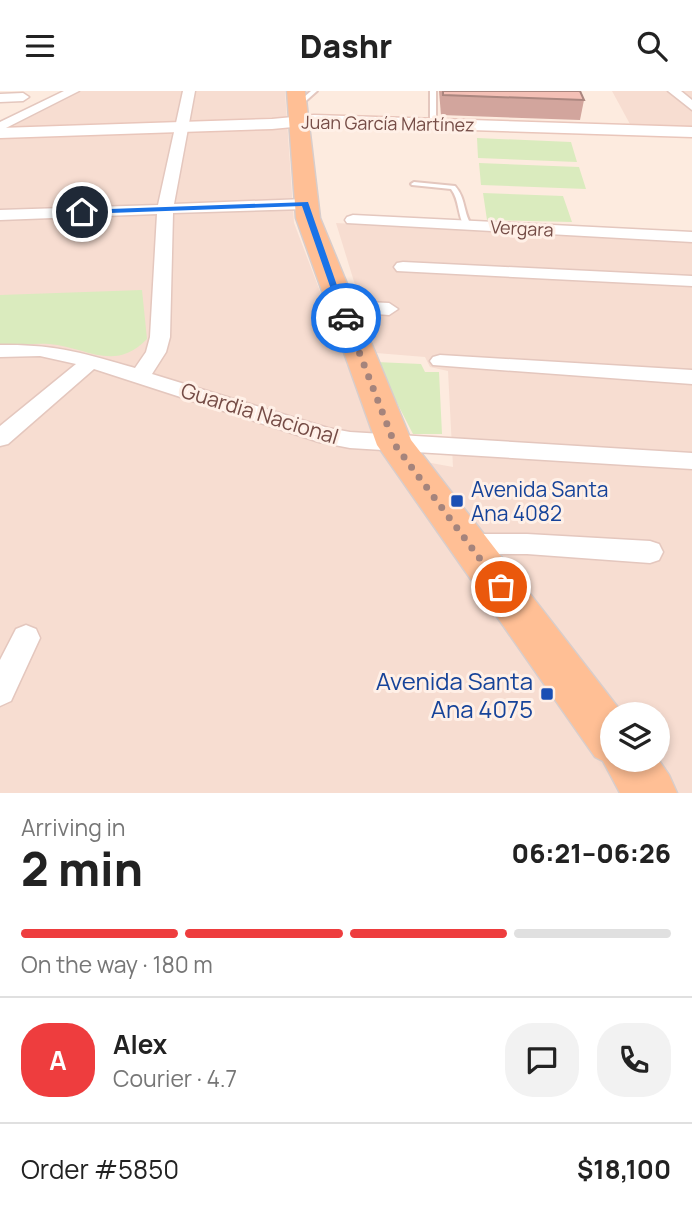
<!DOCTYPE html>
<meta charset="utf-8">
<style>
:root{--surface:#fff;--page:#f2f2f2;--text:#222;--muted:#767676;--line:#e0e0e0;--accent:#ee3d3e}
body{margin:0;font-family:Manrope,sans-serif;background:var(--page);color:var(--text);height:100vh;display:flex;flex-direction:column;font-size:26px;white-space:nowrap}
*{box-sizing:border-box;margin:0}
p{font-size:23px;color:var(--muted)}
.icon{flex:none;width:38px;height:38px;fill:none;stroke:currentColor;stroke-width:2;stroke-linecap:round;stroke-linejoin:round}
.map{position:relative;height:702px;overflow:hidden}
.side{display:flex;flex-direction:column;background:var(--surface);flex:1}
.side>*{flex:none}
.tools{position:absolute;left:600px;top:611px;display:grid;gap:14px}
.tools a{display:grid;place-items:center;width:70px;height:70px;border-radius:50%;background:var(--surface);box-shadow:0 4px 10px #0003;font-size:35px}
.pin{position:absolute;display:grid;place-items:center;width:60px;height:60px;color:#fff;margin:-30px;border:4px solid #fff;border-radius:50%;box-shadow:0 2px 7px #0007}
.courier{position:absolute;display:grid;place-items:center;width:70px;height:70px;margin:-35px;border:5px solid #1a73e8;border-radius:50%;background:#fff;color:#222;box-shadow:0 2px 9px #0007}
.headline em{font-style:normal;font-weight:800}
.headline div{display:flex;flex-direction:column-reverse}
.headline{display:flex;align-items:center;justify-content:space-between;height:119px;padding:0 21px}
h1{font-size:46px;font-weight:800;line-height:52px}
.bar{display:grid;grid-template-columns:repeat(4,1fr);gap:10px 7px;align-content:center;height:84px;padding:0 21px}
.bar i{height:9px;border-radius:5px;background:var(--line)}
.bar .current{background:var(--accent)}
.bar p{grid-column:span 4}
.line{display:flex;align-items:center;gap:18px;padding:0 21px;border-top:2px solid var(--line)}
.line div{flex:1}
.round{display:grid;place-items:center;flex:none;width:74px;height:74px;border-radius:28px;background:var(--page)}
header{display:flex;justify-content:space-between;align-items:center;height:91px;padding:0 21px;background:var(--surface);font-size:32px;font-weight:800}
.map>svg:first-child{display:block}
.residential{fill:#f7ddd1;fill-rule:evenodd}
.green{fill:#daebbe}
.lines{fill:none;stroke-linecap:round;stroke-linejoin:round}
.service-casing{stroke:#e4c7be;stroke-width:4}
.minor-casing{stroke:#e4c7be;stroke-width:3}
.secondary-casing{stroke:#e9c6bb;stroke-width:3}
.primary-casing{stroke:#d8cdcb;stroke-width:3}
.service{fill:#fff;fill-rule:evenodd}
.minor{fill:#fff;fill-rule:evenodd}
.secondary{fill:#fff;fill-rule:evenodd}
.primary{fill:#ffbf95;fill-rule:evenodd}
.wall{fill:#d2a59d}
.building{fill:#f4c0b6;stroke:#ab867f;stroke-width:2}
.route{fill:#1a73e8}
.done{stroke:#a5847c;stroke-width:7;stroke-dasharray:0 12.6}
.transit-dot{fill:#1a4fb4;stroke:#fff0e7;stroke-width:2.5}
.labels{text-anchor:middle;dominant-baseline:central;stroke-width:6;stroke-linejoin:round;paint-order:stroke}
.far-street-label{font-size:18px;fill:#754c46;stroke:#fff0e7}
.street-label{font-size:21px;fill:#754c46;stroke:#fff0e7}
.transit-label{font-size:21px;fill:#164399;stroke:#fff0e7;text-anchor:start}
.near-transit-label{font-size:24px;fill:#164399;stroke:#fff0e7;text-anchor:end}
</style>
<header><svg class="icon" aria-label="menu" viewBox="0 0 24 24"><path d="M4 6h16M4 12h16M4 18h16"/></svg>Dashr<svg class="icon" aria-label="search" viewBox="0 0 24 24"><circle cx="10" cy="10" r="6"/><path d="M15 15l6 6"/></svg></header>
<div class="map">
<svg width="692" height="702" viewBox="0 0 692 702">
<rect width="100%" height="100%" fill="#fdebdf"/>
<path class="residential" d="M64,0H285L294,132L382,363L453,376L448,280L430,276L425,266L376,262L336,132L692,151V702H0V31ZM612,623H658V668H612Z
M612,0H692V37L631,35Z"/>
<path class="green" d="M477,47L571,51L577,71L478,67Z
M479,72L579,76L586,98L481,94Z
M483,102L563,105L572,131L487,129Z
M142,199L147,248C114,282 87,256 49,253C33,252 16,255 0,255V204Z
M376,271L421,273L425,281H439L442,343H413Z"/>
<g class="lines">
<defs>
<path id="service" d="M311,0H317L299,16H295V14Z
M430,0H436V32L433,34L430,32Z
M414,91L455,95C466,107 463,122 472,135L471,137H465C457,124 460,110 451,98L412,94L411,93Z"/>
<path id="minor" d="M64,0H79L0,40V31Z
M183,0H195L174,113L305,108L313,113L305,118L173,122L170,246L166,261L152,283L328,337L350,341L692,362V378L350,357L319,351L94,278L8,353L0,355V335L76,273L40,265L0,266V254C54,253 84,262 135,277L146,261L150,246L157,123L0,129V119L158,114Z
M668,0H681L692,9V19Z
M0,3L23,2L29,6L23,10L0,11Z
M353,124L692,141V151L347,132L345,129L347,126Z
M403,171L692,185V195L397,180L394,176L397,172Z
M342,210L389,212L398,218L389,224L335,220L333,216L335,212Z
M440,264L692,279V293L433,274L430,270L433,266Z
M470,443H527L650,450L659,453L663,461L659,469L650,472L527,463H470L461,460L457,453L461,446Z
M26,534L36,538L40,547L11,610L0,615V569L16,538Z"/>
<path id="secondary" d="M314,24L692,36V46L314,34L272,38L0,47V37L272,28Z"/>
<path id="primary" d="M287,0H305L320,127L411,349L623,623H612V668H658L669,684L677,702H620L603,670L595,666L377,354L296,127Z"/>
</defs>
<use href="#service" class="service-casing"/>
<use href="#minor" class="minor-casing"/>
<use href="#secondary" class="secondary-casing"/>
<use href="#primary" class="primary-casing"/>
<use href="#service" class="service"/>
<use href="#minor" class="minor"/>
<use href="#secondary" class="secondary"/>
<use href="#primary" class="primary"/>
</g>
<path class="wall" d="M439,0H580L584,9L580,29L441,24Z"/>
<path class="building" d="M443,0H580L584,9L443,4Z"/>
<path class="route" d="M308,111L349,229L341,227L302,115L82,123L79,121L82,119Z"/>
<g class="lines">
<path class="done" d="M346,227L395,354L501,496"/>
</g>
<g class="transit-dot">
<rect x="450" y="403" width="14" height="14" rx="3.5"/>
<rect x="540" y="596" width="14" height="14" rx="3.5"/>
</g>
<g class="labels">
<g class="far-street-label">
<text transform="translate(388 32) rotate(1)">Juan García Martínez</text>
<text transform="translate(522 137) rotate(3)">Vergara</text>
</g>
<g class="street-label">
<text transform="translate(260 322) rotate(17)">Guardia Nacional</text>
</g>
<g class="transit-label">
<text x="471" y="398">Avenida Santa<tspan x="471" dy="24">Ana 4082</tspan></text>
</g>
<g class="near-transit-label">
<text x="533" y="589">Avenida Santa<tspan x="533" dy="28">Ana 4075</tspan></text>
</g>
</g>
</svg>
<div class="tools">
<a><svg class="icon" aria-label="layers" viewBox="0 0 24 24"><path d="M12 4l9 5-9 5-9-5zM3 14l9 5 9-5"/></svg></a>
</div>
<div class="pin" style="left:501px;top:496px;background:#ea580c"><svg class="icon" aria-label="bag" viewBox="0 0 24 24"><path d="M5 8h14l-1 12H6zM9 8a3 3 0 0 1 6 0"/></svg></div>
<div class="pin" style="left:82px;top:121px;background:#1f2937"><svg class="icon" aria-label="home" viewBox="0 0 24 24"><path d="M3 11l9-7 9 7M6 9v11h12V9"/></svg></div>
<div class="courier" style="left:346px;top:227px"><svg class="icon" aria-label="car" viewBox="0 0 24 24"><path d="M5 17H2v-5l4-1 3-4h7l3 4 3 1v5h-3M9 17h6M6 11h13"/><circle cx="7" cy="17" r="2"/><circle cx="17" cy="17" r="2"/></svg></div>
</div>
<section class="side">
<div class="headline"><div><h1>2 min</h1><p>Arriving in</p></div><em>06:21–06:26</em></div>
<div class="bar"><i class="current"></i><i class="current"></i><i class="current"></i><i></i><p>On the way · 180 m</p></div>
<div class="line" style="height:126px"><b class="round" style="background:var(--accent);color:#fff">A</b><div><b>Alex</b><p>Courier · 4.7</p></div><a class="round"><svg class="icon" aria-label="chat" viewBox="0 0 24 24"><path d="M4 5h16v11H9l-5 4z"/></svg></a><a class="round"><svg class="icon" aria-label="phone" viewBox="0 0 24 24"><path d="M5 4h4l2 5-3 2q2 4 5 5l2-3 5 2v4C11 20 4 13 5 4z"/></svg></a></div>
<div class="line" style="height:91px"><div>Order #5850</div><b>$18,100</b></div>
</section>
